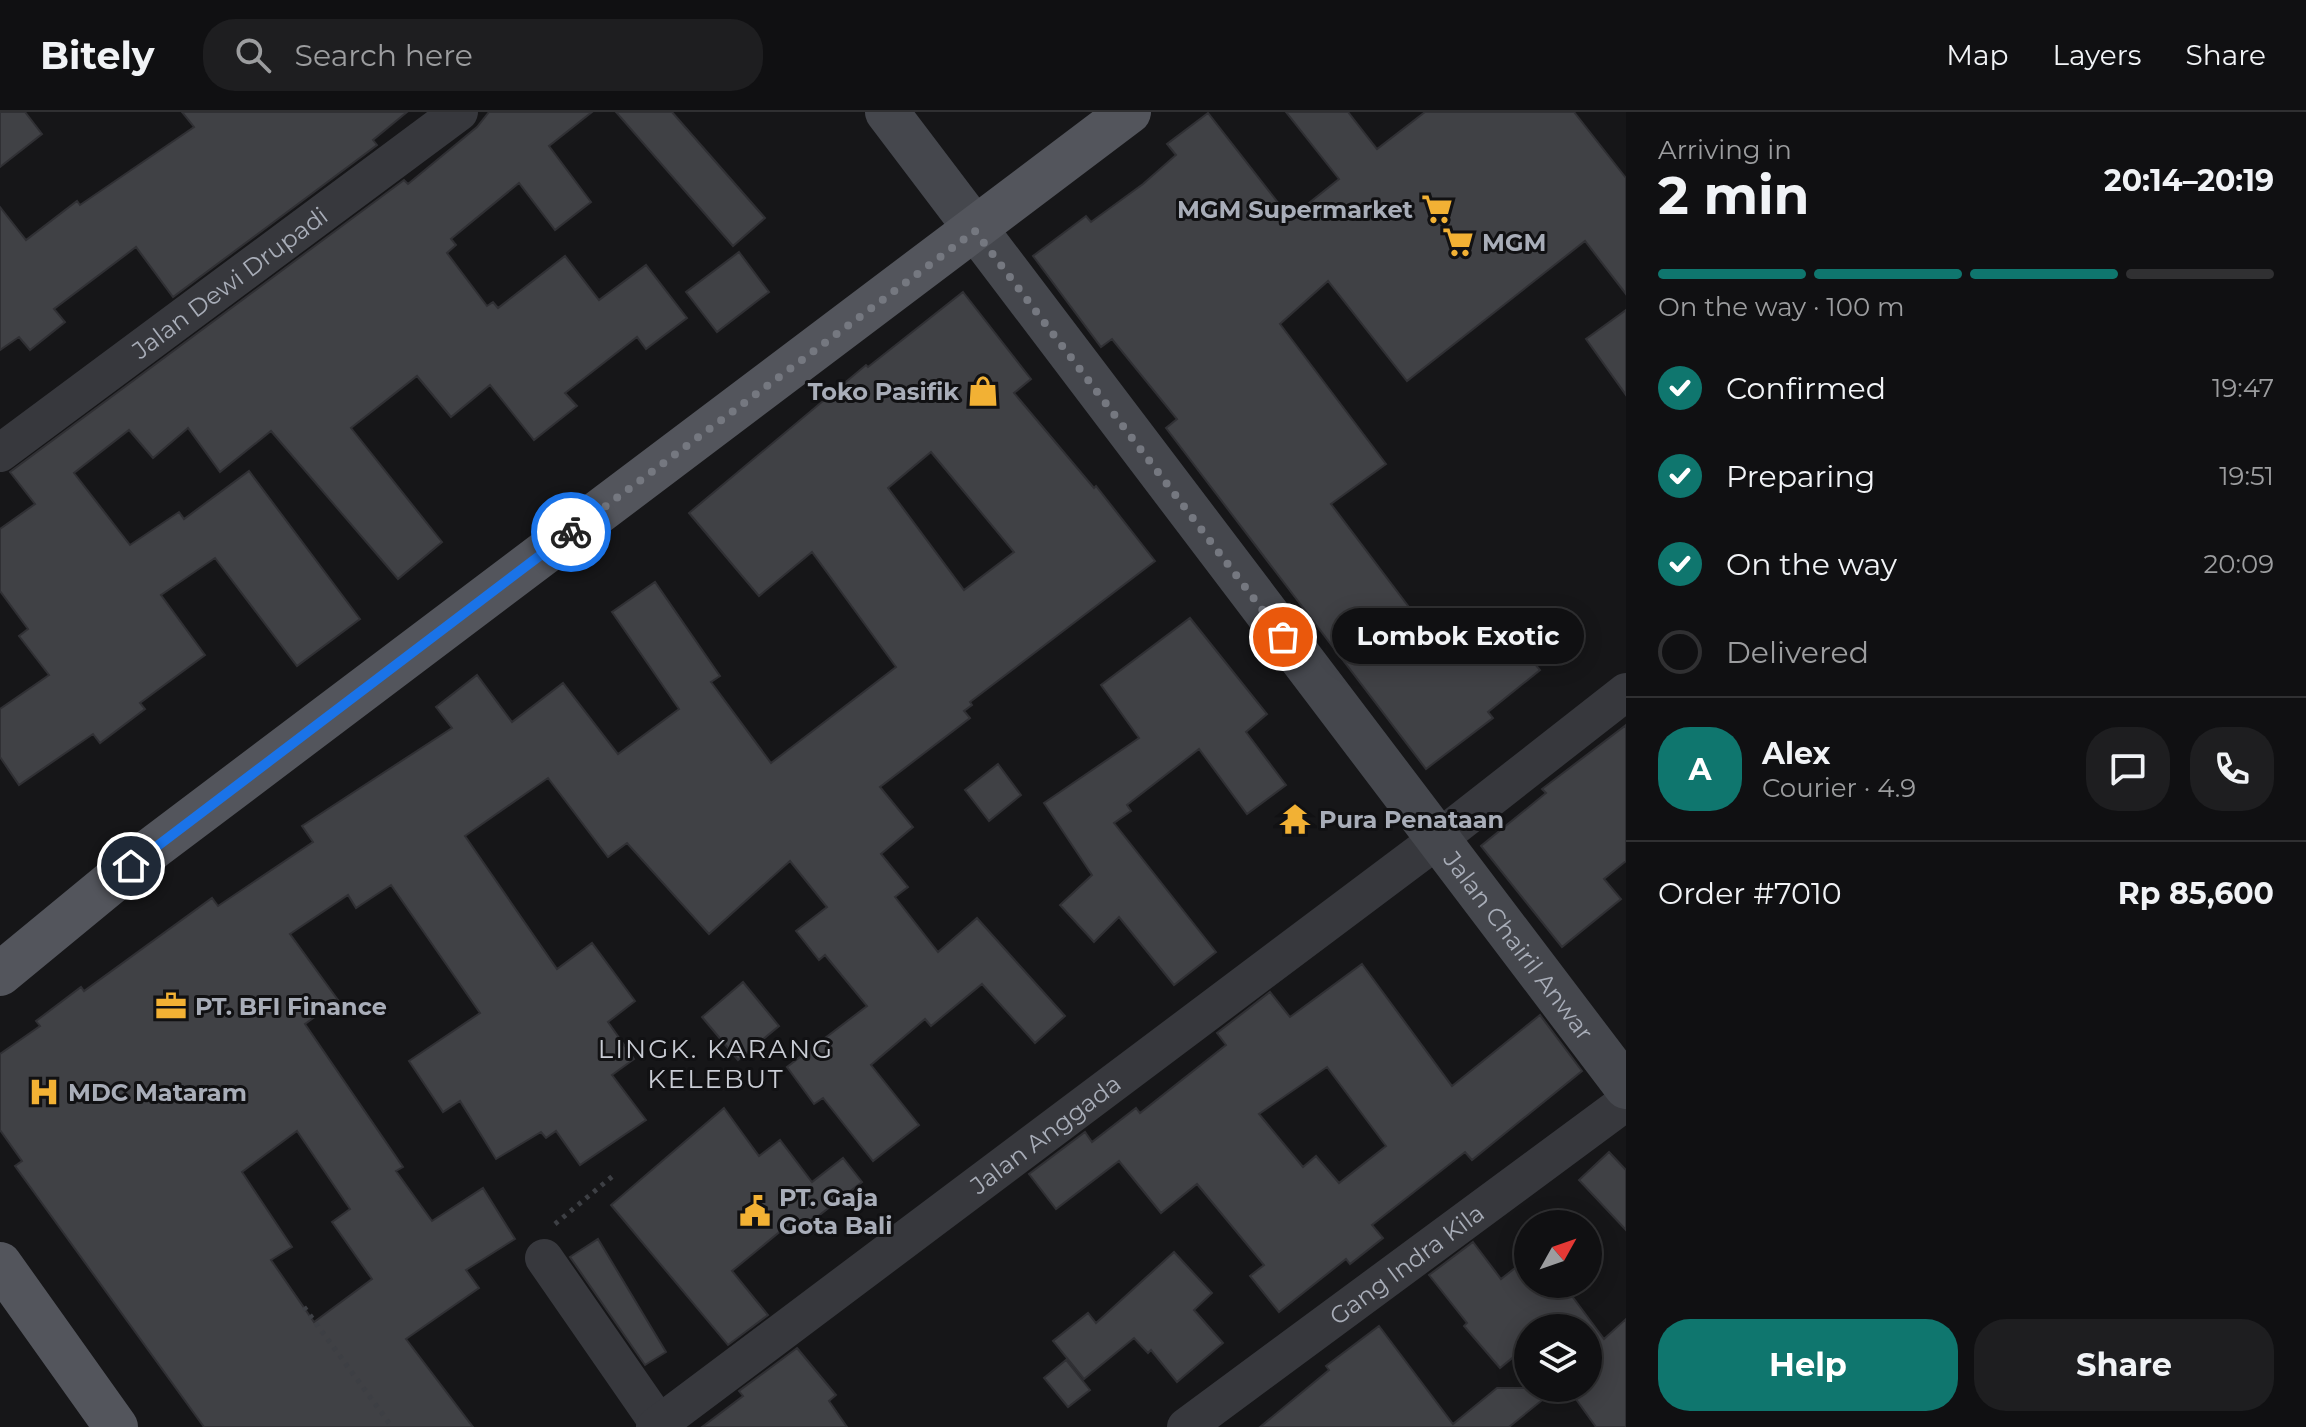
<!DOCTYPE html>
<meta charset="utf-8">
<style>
:root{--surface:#101012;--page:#1e1e20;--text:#f1f3f6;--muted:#9c9d9f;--line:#303032;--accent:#0f766e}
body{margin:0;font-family:Montserrat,sans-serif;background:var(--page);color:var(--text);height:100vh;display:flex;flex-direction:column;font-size:30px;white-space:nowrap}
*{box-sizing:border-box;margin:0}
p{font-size:26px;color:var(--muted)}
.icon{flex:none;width:44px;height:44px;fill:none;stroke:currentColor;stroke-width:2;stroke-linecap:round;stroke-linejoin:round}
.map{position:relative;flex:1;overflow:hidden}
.details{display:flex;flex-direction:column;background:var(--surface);width:680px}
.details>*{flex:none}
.needle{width:52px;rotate:50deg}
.controls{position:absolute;left:1514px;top:1098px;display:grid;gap:16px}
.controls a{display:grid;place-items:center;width:88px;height:88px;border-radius:50%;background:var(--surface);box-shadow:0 4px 20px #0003,0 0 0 2px var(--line);font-size:40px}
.pin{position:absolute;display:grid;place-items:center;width:68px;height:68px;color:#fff;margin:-34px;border:4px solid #fff;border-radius:50%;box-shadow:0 2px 8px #0007}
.courier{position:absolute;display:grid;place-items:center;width:80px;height:80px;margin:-40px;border:6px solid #1a73e8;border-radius:50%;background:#fff;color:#222;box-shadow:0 2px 10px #0007}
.bubble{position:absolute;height:56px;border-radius:28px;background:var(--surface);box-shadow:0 4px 20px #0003,0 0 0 2px var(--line);font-size:26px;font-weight:700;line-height:56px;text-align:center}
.summary em{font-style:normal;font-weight:700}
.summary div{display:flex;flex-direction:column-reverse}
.summary{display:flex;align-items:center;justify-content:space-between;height:136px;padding:0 32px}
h1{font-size:52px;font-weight:700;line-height:60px}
.bar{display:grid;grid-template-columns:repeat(4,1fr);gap:12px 8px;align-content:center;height:96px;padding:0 32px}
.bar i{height:10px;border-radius:6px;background:var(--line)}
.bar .selected{background:var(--accent)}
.bar p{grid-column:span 4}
.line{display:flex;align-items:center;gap:20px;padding:0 32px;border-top:2px solid var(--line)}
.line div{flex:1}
.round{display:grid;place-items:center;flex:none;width:84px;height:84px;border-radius:32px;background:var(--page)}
ol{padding:0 32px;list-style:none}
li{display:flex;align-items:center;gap:24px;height:88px}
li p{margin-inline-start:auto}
li .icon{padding:8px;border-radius:50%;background:var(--accent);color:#fff;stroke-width:4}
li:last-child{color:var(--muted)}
li i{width:44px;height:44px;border:4px solid var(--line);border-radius:50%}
.button{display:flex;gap:16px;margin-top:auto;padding:16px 32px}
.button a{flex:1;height:92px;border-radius:32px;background:var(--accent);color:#fff;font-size:32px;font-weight:700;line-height:92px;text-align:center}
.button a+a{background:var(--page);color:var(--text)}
header{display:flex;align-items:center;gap:48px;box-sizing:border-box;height:112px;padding:0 40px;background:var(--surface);border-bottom:2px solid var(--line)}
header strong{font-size:38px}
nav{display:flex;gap:44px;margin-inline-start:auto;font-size:28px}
.search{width:560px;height:72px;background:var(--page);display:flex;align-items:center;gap:20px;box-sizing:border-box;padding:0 28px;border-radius:32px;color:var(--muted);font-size:30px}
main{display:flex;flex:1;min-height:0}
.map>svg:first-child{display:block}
.building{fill:#404145;stroke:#303034;stroke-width:2;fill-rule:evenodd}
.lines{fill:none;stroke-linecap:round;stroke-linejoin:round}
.path{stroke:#3d3f44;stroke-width:5;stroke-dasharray:4 6;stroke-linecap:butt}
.street{stroke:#37383d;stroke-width:38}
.secondary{stroke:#45474d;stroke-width:44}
.primary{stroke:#53555c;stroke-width:44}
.done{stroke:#757880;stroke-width:8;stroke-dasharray:0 14.4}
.route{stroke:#1a73e8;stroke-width:10}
.labels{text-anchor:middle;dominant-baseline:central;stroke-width:6;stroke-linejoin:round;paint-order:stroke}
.poi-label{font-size:24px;font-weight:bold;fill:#a8adb8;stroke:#111113;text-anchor:start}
.street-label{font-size:24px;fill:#a8adb8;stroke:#111113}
.neighbourhood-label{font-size:26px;letter-spacing:2px;fill:#c9ccd4;stroke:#111113}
</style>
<header>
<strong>Bitely</strong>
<div class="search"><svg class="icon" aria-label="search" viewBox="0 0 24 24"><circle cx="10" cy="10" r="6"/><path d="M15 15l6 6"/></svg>Search here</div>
<nav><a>Map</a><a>Layers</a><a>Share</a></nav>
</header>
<main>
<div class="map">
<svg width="1626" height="1315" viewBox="0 0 1626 1315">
<rect width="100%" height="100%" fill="#161618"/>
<path class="building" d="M0,0H25L42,22L0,55Z
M182,0H407L373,28L377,33L173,185L136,135L54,197L65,210L30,238L19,225L0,238V95L26,128L77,89L80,93L194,15Z
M489,0H592L549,34L591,90L555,118L519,71L451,127L456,133L447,141L487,194L493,190L498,196L565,144L599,188L646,153L687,206L646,237L637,225L565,281L577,294L534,328L490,273L451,305L417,264L351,316L442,430L398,467L271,319L220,360L188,316L153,346L129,318L74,361L130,433L179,400L184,407L249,359L360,507L297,554L215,446L161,483L205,543L140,591L145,597L100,631L93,622L19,673L0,645V597L49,563L19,524L28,517L0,479V417L35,392L10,360L404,68L408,72L477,15Z
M616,0H672L765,106L733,134Z
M1286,0H1348L1377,37L1425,0H1574L1626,66V182L1585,129L1407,269L1328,169L1280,212L1386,352L1331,392L1443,540L1492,500L1540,558L1488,600L1493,606L1426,657L1166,316L1177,307L1112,227L1101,235L1033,144L1086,104L1091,110L1143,72L1176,43L1167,32L1208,1L1290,106L1339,67Z
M739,140L769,180L717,220L686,180Z
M963,180L1031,267L1014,281L1094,376L1096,374L1155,449L970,590L972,593L964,599L970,606L880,675L913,715L881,742L908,775L895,785L938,840L977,806L1065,904L1035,931L982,872L931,914L925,907L871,953L919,1013L873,1049L823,986L814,992L787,955L867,894L825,843L819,848L796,819L827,795L790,749L709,822L627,731L608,745L548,666L465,724L557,857L592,831L635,889L608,910L634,947L612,963L646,1008L580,1053L556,1019L546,1026L541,1020L496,1047L460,989L443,1000L409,949L480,901L391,773L356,796L348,783L290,822L338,888L305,912L403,1055L396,1059L432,1109L483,1076L515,1127L466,1158L479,1176L406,1227L473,1315H204L15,1054L22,1049L0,1018V942L40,914L36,909L81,875L84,879L212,786L218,794L313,730L302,714L452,616L436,595L477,563L512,610L563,571L618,642L679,597L612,500L655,470L720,564L711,570L771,651L896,555L812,440L759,484L689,401L866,253L868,255ZM931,340L1014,440L964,478L888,376ZM297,1019L350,1097L332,1110L372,1167L314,1210L271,1148L292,1135L242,1060Z
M1626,198V283L1586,227Z
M1190,506L1267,602L1246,620L1286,673L1247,702L1199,637L1127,693L1131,699L1114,711L1216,840L1174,873L1119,805L1094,830L1060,793L1092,763L1044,691L1139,626L1101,573Z
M1626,613V749L1604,767L1621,787L1562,835L1481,734L1546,681L1542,677Z
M998,652L1021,683L989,709L965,678Z
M1362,852L1452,974L1540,903L1582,959L1472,1048L1465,1040L1372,1113L1383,1126L1350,1152L1346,1147L1279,1200L1250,1164L1264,1153L1197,1072L1161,1101L1119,1049L1056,1097L1029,1062L1085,1020L1092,1030L1136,996L1140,1001L1226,933L1217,921L1270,880L1290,905ZM1327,955L1386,1034L1339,1071L1316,1044L1303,1055L1259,1002Z
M743,870L779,914L738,948L702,905Z
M724,996L759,1044L780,1028L812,1070L843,1046L862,1070L795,1122L788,1113L732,1159L768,1203L728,1233L611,1093Z
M1609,1040L1626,1058V1118L1579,1068Z
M598,1127L666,1240L645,1253L570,1145Z
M1473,1130L1501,1167L1528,1146V1172H1563L1604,1227L1626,1207V1315H1596L1568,1276H1588V1216H1528V1233L1500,1256L1464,1214L1467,1211L1429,1163Z
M1174,1140L1212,1181L1194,1198L1223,1231L1177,1270L1151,1238L1148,1241L1134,1226L1084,1267L1053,1229L1088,1201L1096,1211Z
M1379,1214L1453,1312L1497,1276H1557L1509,1315H1260L1329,1258L1326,1254Z
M797,1236L836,1283L829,1289L847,1315H702L743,1284L739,1279Z
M1066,1248L1090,1278L1068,1295L1044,1266Z"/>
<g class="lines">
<path class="path" d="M555,1112L614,1063
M304,1195L392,1315"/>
<g class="street">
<path id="s1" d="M0,341L459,0"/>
<path d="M544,1146L659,1312"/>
<path id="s2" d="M655,1315L1437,728L1626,580"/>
<path id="s3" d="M1186,1315L1626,990"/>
</g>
<path class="secondary" id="s4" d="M887,0L1626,975"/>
<path class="primary" d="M0,862L153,736L1129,0
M0,1152L116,1315"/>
</g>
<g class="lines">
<path class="done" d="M571,420L975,119L1283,525"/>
<path class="route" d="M131,754L571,420"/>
</g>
<defs>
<symbol id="supermarket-bare" viewBox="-9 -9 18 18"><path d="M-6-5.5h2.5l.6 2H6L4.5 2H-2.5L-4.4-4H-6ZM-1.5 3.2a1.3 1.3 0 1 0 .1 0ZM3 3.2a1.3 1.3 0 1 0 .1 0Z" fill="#f2b134" stroke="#111113" stroke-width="2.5" paint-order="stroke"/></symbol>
<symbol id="shop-bare" viewBox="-9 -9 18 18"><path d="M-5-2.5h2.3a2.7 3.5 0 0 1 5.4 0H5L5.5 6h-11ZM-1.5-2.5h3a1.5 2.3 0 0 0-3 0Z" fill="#f2b134" stroke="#111113" stroke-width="2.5" paint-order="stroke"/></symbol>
<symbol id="temple-bare" viewBox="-9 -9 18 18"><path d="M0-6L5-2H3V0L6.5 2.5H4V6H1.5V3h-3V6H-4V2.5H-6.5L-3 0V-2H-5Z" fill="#f2b134" stroke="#111113" stroke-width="2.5" paint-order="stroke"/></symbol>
<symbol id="office-bare" viewBox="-9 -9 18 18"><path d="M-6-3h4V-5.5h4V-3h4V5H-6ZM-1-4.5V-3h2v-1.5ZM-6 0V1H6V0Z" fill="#f2b134" stroke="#111113" stroke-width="2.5" paint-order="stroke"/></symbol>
<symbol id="hospital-bare" viewBox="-9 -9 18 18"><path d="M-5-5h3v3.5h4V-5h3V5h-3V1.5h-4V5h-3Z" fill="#f2b134" stroke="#111113" stroke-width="2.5" paint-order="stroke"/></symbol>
<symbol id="civic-bare" viewBox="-9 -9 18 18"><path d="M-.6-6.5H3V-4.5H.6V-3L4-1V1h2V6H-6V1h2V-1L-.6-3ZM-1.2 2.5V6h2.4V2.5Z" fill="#f2b134" stroke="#111113" stroke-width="2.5" paint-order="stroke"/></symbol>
</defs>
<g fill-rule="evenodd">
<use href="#supermarket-bare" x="1415" y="75" width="44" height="44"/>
<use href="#supermarket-bare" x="1436" y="108" width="44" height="44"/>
<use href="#shop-bare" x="961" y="257" width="44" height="44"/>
<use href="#temple-bare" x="1273" y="685" width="44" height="44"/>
<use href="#office-bare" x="149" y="872" width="44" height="44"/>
<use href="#hospital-bare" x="22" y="958" width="44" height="44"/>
<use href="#civic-bare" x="733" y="1077" width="44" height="44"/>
</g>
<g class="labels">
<g class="poi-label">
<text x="1413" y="97" text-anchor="end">MGM Supermarket</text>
<text x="1482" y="130">MGM</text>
<text x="959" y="279" text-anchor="end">Toko Pasifik</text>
<text x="1319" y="707">Pura Penataan</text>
<text x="195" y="894">PT. BFI Finance</text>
<text x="68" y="980">MDC Mataram</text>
<text x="779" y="1085">PT. Gaja<tspan x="779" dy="28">Gota Bali</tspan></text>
</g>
<g class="street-label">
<text stroke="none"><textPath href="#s1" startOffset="286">Jalan Dewi Drupadi</textPath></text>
<text stroke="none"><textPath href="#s4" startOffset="1046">Jalan Chairil Anwar</textPath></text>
<text stroke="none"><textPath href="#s2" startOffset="488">Jalan Anggada</textPath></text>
<text stroke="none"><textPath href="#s3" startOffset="274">Gang Indra Kila</textPath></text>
</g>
<g class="neighbourhood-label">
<text x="716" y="937">LINGK. KARANG<tspan x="716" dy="30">KELEBUT</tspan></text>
</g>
</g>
</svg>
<div class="controls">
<a><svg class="needle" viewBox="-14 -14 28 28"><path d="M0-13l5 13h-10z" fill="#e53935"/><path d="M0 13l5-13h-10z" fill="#9c9d9f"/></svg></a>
<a><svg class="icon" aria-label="layers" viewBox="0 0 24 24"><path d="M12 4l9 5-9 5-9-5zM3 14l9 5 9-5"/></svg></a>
</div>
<div class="pin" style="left:1283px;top:525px;background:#ea580c"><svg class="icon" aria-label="bag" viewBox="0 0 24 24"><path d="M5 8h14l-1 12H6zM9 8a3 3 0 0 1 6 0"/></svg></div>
<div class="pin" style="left:131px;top:754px;background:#1f2937"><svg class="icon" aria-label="home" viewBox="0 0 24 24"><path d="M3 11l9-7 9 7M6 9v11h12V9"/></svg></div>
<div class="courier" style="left:571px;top:420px"><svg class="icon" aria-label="bike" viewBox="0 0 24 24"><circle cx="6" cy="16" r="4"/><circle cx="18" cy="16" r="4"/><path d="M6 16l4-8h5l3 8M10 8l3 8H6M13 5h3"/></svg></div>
<div class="bubble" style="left:1332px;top:496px;width:252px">Lombok Exotic</div>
</div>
<section class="details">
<div class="summary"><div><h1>2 min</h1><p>Arriving in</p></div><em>20:14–20:19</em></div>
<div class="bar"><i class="selected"></i><i class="selected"></i><i class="selected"></i><i></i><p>On the way · 100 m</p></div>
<ol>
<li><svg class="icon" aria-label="check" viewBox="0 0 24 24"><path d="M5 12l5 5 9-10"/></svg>Confirmed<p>19:47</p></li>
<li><svg class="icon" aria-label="check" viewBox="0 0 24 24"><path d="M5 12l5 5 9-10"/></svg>Preparing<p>19:51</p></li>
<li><svg class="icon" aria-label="check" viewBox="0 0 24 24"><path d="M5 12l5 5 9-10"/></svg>On the way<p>20:09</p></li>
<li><i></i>Delivered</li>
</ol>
<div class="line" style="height:144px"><b class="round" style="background:var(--accent);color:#fff">A</b><div><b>Alex</b><p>Courier · 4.9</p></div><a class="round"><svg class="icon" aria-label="chat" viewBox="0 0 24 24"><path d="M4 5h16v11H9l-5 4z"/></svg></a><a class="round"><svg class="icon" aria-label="phone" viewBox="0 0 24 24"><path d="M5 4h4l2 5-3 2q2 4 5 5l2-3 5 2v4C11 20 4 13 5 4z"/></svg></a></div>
<div class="line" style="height:104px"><div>Order #7010</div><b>Rp 85,600</b></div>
<div class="button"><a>Help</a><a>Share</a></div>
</section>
</main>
